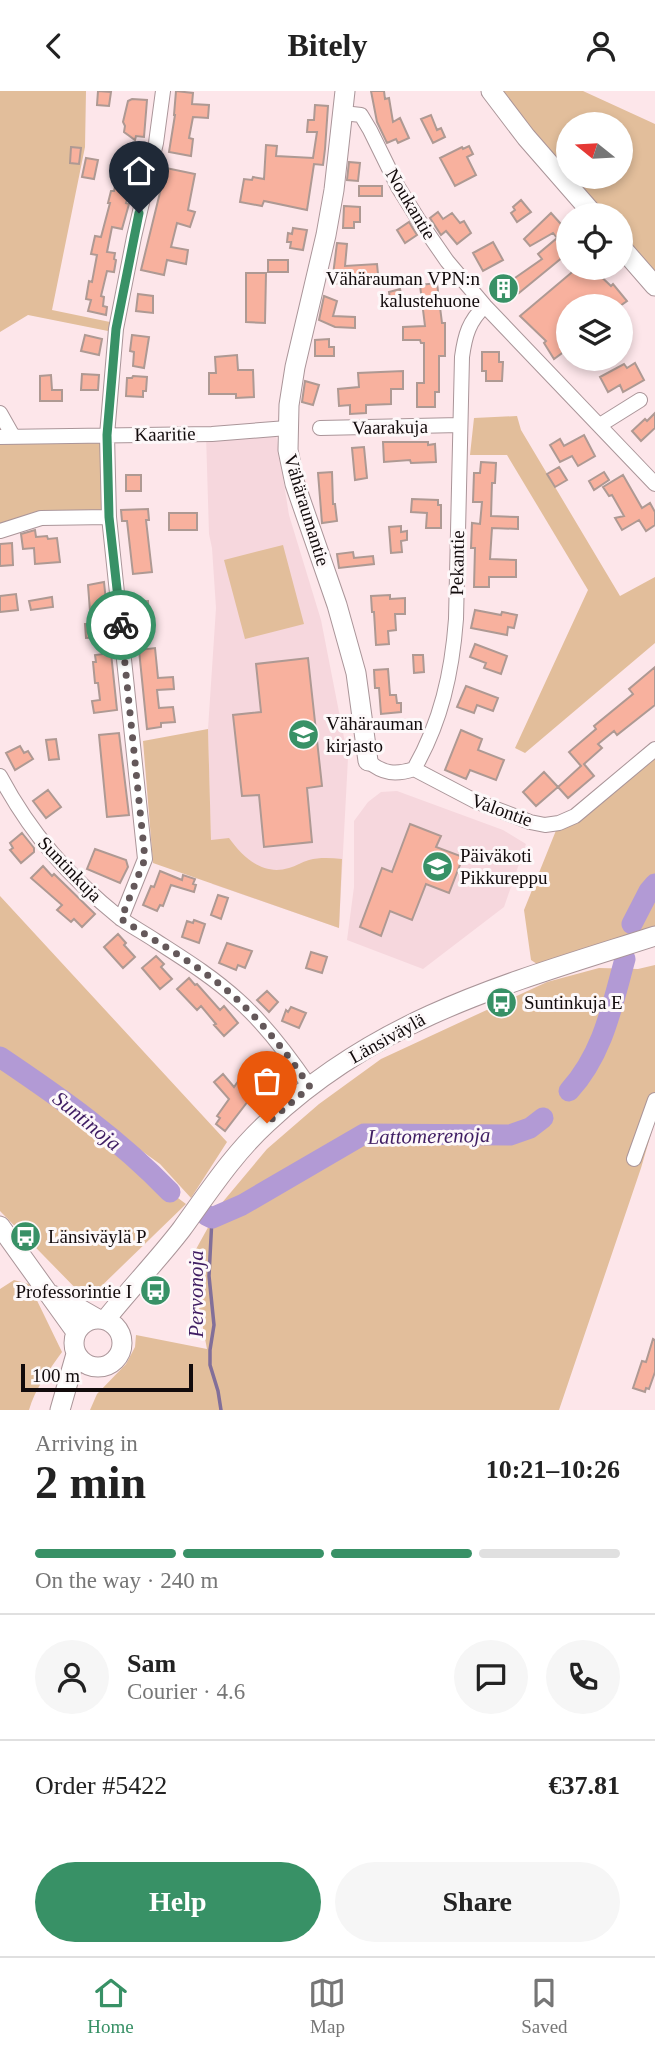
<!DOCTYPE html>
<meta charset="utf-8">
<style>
:root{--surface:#fff;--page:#f6f6f6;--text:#222;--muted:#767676;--line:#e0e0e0;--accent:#389166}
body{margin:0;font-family:Georgia,serif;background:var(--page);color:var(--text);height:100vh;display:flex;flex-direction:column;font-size:26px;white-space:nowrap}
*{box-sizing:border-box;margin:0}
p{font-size:23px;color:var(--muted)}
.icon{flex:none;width:38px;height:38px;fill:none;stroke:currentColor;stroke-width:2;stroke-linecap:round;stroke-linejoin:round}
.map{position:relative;height:1319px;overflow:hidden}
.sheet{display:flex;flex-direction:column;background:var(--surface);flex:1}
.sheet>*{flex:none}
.needle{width:46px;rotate:288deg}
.buttons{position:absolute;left:556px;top:21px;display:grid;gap:14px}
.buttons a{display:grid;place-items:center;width:77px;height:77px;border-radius:50%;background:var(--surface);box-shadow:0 4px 10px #0003;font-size:35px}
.scale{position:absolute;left:21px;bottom:18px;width:172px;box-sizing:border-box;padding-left:7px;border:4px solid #120b0c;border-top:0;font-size:19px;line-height:24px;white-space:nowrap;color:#120b0c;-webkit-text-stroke:5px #fdf8f9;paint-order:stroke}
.pin{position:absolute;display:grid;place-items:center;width:60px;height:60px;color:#fff;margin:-72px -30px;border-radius:50% 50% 50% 0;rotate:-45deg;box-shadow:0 0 7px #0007}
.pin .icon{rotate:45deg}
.courier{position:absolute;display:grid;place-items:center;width:70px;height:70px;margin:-35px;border:5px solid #389166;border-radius:50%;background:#fff;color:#222;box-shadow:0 2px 9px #0007}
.head em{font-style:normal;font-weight:700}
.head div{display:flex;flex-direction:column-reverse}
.head{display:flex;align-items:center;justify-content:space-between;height:119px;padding:0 35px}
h1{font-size:46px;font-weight:700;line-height:52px}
.bar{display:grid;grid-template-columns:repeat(4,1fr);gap:10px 7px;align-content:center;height:84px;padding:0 35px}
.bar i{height:9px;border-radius:5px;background:var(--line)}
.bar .active{background:var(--accent)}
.bar p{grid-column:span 4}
.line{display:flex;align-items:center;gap:18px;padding:0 35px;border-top:2px solid var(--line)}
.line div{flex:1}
.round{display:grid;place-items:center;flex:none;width:74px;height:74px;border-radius:37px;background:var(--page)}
.primary-button{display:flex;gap:14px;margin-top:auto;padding:14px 35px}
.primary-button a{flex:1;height:80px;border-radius:42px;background:var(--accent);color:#fff;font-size:28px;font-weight:700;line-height:80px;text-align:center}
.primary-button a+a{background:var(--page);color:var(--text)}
header{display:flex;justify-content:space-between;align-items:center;height:91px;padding:0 35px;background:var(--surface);font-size:32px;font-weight:700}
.menu{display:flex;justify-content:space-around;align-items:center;height:98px;border-top:2px solid var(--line);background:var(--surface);font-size:19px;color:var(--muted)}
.menu a{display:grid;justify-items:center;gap:4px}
.menu .active{color:var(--accent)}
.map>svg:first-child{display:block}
.built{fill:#f6d7dd}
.green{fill:#e2be9b;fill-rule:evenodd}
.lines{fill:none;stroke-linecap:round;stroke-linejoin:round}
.stream{stroke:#826f99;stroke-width:3.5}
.river{stroke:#b29ad5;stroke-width:21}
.building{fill:#f8b19e;stroke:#ae9993;stroke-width:2}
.street-casing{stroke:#aa9599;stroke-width:16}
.secondary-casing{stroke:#aa9599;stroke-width:21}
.street{stroke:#fff;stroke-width:14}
.secondary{stroke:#fff;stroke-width:19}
.done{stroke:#64585a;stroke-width:7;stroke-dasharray:0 12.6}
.route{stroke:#389166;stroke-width:9}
.labels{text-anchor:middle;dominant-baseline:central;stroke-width:6;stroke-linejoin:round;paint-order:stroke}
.street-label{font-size:19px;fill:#120b0c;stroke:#fdf8f9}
.poi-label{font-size:19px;fill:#120b0c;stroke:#fdf8f9;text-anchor:start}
.water-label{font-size:21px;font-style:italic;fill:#3f1d63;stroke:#fdf8f9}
</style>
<header><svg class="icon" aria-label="back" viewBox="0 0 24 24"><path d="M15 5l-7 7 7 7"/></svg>Bitely<svg class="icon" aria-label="person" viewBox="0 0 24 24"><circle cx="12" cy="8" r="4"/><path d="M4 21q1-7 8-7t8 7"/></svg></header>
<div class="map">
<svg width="655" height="1319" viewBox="0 0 655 1319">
<rect width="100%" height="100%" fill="#fde6ea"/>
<path class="built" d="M275,337L289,424L321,529L348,667L339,837L212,793L208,638L216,517L212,457L209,443L206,343Z
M397,700L503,739L526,753L504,816L423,878L347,849L354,796V730L368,711L381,701Z"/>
<path class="green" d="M0,0H86L85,56L52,219L110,231L108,240L28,224L0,241Z
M494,0H583L655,33V194L621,154V124H597ZM569,33H621V86H569Z
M517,325L521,339L620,505L655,486V552L525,662L515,657L588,499L507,364H470L474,327Z
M100,344L102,426L0,437V348Z
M283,454L304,533L245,548L224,469Z
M208,638L211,749L229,747C243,766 262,785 289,777C296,775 302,771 309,769C320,766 331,767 342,768L339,837L153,772L143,650Z
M655,655V836L540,875L531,869L524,819L559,732Z
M0,805L227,1051L191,1107L160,1073L0,958Z
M655,874V1029L641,1077L559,1319H90L97,1303L126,1273L135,1256L136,1244L207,1258L190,1169L221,1113L267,1058L319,1013L381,968L547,891L599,877L638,878Z
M0,966L84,1023L148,1078L170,1101L186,1113L87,1209L0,1120Z
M14,1189L29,1193L62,1261C49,1279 35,1298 29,1319H0V1198Z"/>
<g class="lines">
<path class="stream" d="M212,1127L209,1185L214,1234L210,1259V1274L218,1300L221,1319"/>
<path class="river" d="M632,833L649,800L655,793
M0,966C61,1007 119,1048 170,1101
M569,1000C603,963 612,915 625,868
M206,1124L212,1127L242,1114L364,1043L510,1044L530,1037L543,1027"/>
</g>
<path class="building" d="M98,0L111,1L109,15L97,14Z
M176,0L193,2L192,13L209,14L208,27L193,26L189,47L193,48L191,65L169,61L175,24H174Z
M371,0H384L385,8L389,7L393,31L400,27L409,47L398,52L396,48L387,52L377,31Z
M132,8L147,9L144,46L136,45L135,49L124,41L125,35L123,31L128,10Z
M315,14L328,15L325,58L323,74L314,73L307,119L264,110L262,115L240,111L244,88L252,89L253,86L264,88L266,54L277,55L276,65L313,67L317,41H307L308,29H314Z
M431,24L437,39L441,37L445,46L433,52L421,28Z
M469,55L473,63L467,66L476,84L455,95L440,67L462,56L463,58Z
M71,56L81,57L79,73L70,72Z
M118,66L138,71L126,112L129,113L122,138L112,136L107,161L115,162L114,168L116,169L114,181L107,180L101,205L104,206L103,215L107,216L106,224L88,220L91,209L86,208L89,190L92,191L97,164L91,163L95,145L101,146L110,112H108L111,100H114L119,77L116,76Z
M86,67L98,69L94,88L82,86Z
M349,71L360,72L358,90L347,89Z
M166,77L195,83L188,119L195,121L190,136L177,132L171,156L188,159L186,173L167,169L164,184L141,179Z
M359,95H382V105H359Z
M521,109L531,121L517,131L511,122L515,119L513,116Z
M344,115L360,116V131H354V137H343Z
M438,121L443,128L452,122L460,132L464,130L471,142L457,153L446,140L441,144L430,127Z
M551,122L569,142V161L519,202L512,189L542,168L538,163L557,147L553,142L530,155L524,148Z
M409,131L417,144L405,152L397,139Z
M293,137L307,139L303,159L290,157L291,151H287L288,142L292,143Z
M493,151L503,169L483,180L473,162Z
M337,152L347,153L345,175L377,173L378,183L351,184V194L332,192Z
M268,169H288V181H268Z
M577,177H592L611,195L613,193L627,210L620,215H569V257L554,268L544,252L546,250L520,225Z
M246,182H266L265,232L246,231Z
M505,189L512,196L500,207L493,199Z
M437,192L442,232H445V265H439V301H435V316H417V292H424V252H421L420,249H403V236L425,235L420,194Z
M400,198L403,211L391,214L389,201Z
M138,203L153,205V222L136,220Z
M324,205L337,210L333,225L355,226V237L335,236L319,229Z
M85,244L102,248L99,264L81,260Z
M132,244L149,246L144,277L133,275L134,261L130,260Z
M329,248V256H334V265H315V249Z
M482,261H499V271H503L502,290H486V280H482Z
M237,264L238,279H253L254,306L236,307V303H209V282H216L215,266Z
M635,272L644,289L623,301L620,294L608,301L600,286L624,273L627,277Z
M403,280V298H391V313L366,314V322L350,323V314L339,315L338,298L359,296L358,282Z
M82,283L99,284L98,299H81Z
M51,284L52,299H62V310H40V285Z
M133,285L147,286L146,300H143V306L126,305L127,287H132Z
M305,290L319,294L313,314L302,311Z
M655,322V337L641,350L632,340L645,328L647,330Z
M584,344L595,365L578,375L572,365L560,371L550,354L560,348L564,355Z
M383,351H428V354L435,353L436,371L411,372L410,369L384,371Z
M364,356L367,387L355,389L352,357Z
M481,371L496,372L495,392H492L491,425L518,426V438L492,437L490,468L516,469V486H489V496H474L475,457H471L472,432L480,433L482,411H473L474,382H480Z
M559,376L567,389L555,396L547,383Z
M332,381L333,413H335L337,430L322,432L318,382Z
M604,381L609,389L594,399L589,390Z
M126,384H141V400H126Z
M623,384L642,417L650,412L655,421V434L646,440L639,429L622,439L615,427L624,425L612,404L609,405L603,396Z
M412,408L438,409V414H441V437H426L427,422L411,421Z
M148,418L149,429H146L152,481L133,483L127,430H122L121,419Z
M169,422H197V439H169Z
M401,435V441L407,440V449L401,450L402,461L391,462L389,436Z
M35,439L36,446L47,445L48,448L57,447L60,471L35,473L34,457L23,458L21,443Z
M12,452L13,474L0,475V453Z
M353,461L354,467L373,465L374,473L339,477L337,463Z
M104,491L109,540H102L103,546L86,547L85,533H91L88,494Z
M16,503L18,519L0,521V505Z
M390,504V508L405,507V523H395L396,539L388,540L389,553L376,554L374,521H372L371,505Z
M52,506L53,516L31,519L29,510Z
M148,510L150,542L139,543L135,511Z
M475,519L501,524L502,521L517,524L514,537L508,536L507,544L471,537Z
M475,553L507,565L501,583L484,577L486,572L470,566Z
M155,557L158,587L173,586L174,598L157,599L159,617L173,616L175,631L161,632V636L147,638L139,559Z
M111,562L117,619L94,622L92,610L100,609L98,592H95L93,571H96L95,564Z
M413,564H423L424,581L414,582Z
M308,567L322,695L307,697L312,751L264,756L259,704L242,705L233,624L261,621L256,573Z
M655,576V614L617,644L614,640L598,653L602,657L584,673L594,685L568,707L558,696L581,675L569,661L596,638L594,635L633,603L629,598Z
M388,578L390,604H396L397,612H401V621L381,623L379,597H375L374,579Z
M466,595L498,607L493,620L477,614L474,622L457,616Z
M461,639L482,648L478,659L504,669L496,689L470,679L466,688L445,679Z
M119,642L129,724L107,726L99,644Z
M56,648L59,668L49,669L46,649Z
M20,655L24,662L28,660L33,668L15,679L6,662Z
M544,681L558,696L536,715L523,701Z
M48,699L61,716L46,727L33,710Z
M410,733L441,745L436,756L463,766L449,802L426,793L412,829L390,820L381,845L360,836L382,777L392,781Z
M22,742L34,757V761L21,772L10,759L13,757L10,752Z
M95,758L126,769L128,776L120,792L87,778Z
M43,775L52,785L54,783L95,823L82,836L74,828L71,831L57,819L62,814L31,787Z
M160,780L182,789L183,784L195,788L193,793L196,794L194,801L171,794L163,815L160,814L157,820L143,814L151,795L154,796Z
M218,804L228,807L221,828L211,824Z
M194,829L205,833L199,852L182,846L187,830L193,832Z
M118,843L126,852L124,854L135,866L123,877L104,856Z
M227,852L252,860L245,877L238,874L236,879L219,872Z
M311,861L327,866L322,882L306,877Z
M156,865L164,873L161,876L172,888L160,898L142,877Z
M189,887L195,894L197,893L220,919L224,915L238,932L224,945L214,934L216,933L201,915L197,919L177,898Z
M267,900L278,911L269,921L257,909Z
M291,916L306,922L299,937L282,930L286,919L288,921Z
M260,966L274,976L256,1002L255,1001L225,1040L216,1033L220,1027L217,1025L229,1008L214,991L223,983L234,996L251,972L255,975Z
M653,1248L655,1249V1281L649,1298L646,1297L645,1301L633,1297L642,1270L646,1271Z"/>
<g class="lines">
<defs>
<path id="street" d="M343,22L361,24L370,39L398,96L418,128L447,170L485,215L655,393
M0,322L13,345
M600,334L640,309
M320,337L460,334
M0,346L212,343L287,337
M0,440L41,427L109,426
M368,670C383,683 396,684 414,678C441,631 452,582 456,528L462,266C465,244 469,230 485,215
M414,678L475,710L530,731L545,734L559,732L575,725L655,658
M0,685C31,743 68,785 120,827C131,835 144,842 156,850C184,868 213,886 238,909C266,934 289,965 310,996
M121,828L145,768L109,426L107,344L116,238L134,146L156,52L163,0
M634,1068L655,1009"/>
<path id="secondary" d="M345,0L334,99L326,144L295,276L289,314L288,359L295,393L337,514L356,582L368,670
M491,0L526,46L594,124
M621,156L655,195
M0,1135L76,1241
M52,1204L75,1215L96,1227
M74 1252a24 24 0 1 1 48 0a24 24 0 1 1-48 0Z
M106,1228C130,1198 157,1170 181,1139C208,1102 233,1063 267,1032C380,925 512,891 655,845
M60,1319L76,1263"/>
</defs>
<use href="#street" class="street-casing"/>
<use href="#secondary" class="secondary-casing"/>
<use href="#street" class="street"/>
<use href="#secondary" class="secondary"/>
</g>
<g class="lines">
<path class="done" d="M121,534L145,768L121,828C161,854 206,878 241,912C267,937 289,965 310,996L267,1032"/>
<path class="route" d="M121,534L109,426L107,344L116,238L139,122"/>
</g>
<defs>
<symbol id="building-disc" viewBox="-11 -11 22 22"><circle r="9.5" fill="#389166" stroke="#fdf8f9"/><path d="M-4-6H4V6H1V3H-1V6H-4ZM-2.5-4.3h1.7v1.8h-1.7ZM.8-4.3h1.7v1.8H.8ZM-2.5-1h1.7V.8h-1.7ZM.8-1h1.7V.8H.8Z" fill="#fff"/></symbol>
<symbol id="school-disc" viewBox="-11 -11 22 22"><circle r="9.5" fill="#389166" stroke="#fdf8f9"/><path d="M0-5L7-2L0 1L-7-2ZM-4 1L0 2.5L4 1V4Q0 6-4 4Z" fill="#fff"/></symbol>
<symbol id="bus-disc" viewBox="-11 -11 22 22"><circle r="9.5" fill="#389166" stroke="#fdf8f9"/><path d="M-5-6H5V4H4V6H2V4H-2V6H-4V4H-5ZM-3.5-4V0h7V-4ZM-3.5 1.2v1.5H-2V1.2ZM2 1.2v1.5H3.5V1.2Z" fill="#fff"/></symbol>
</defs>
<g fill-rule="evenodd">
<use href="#building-disc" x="486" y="180" width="35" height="35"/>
<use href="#school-disc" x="286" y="626" width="35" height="35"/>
<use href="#school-disc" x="420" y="758" width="35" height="35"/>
<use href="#bus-disc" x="484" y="894" width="35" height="35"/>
<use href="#bus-disc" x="8" y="1128" width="35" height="35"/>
<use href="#bus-disc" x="138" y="1182" width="35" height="35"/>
</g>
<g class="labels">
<g class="street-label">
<text transform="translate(411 113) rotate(59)">Noukantie</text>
<text transform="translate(390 336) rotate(-1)">Vaarakuja</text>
<text transform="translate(165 343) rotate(-1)">Kaaritie</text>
<text transform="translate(307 419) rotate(73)">Vähäraumantie</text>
<text transform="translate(457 472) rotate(-89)">Pekantie</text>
<text transform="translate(502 719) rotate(20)">Valontie</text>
<text transform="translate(70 778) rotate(46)">Suntinkuja</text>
<text transform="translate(387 947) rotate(-29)">Länsiväylä</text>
</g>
<g class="poi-label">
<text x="480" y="187" text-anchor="end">Vähärauman VPN:n<tspan x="480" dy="22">kalustehuone</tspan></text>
<text x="326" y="632">Vähärauman<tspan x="326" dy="22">kirjasto</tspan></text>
<text x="460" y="764">Päiväkoti<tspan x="460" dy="22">Pikkureppu</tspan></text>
<text x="524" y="911">Suntinkuja E</text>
<text x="48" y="1145">Länsiväylä P</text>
<text x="132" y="1200" text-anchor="end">Professorintie I</text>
</g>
<g class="water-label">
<text transform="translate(87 1030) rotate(39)">Suntinoja</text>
<text transform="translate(429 1045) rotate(-1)">Lattomerenoja</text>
<text transform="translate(196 1203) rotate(-90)">Pervonoja</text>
</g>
</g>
</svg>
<div class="buttons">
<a><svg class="needle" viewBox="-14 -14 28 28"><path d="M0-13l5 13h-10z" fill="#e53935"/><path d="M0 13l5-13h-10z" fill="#767676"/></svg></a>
<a><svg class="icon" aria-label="locate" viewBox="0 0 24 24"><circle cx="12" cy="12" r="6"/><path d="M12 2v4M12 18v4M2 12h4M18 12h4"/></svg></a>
<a><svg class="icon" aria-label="layers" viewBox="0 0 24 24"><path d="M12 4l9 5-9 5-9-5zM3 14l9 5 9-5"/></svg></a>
</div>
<div class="scale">100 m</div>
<div class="pin" style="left:267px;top:1032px;background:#ea580c"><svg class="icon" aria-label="bag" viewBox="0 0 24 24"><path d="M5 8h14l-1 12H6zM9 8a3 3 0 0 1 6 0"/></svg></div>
<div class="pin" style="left:139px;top:122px;background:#1f2937"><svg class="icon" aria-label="home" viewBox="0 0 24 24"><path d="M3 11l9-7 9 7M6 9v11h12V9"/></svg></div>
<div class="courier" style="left:121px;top:534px"><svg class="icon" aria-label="bike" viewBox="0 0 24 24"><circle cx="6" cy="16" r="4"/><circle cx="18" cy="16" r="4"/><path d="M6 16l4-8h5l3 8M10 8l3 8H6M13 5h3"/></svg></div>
</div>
<section class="sheet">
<div class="head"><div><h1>2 min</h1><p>Arriving in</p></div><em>10:21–10:26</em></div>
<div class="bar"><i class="active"></i><i class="active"></i><i class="active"></i><i></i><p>On the way · 240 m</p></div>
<div class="line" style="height:126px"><a class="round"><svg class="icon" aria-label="person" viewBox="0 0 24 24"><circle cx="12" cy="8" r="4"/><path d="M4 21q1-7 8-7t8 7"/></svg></a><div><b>Sam</b><p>Courier · 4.6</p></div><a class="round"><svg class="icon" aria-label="chat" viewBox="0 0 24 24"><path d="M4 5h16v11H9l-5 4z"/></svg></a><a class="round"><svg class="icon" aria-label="phone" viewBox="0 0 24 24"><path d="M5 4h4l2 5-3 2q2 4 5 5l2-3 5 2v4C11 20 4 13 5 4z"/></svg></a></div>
<div class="line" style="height:91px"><div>Order #5422</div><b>€37.81</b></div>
<div class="primary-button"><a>Help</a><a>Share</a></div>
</section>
<nav class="menu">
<a class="active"><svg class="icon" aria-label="home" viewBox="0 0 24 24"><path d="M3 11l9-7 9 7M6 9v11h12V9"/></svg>Home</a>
<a><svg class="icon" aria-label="map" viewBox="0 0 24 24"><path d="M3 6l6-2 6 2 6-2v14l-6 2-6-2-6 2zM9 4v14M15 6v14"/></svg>Map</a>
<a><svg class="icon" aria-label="saved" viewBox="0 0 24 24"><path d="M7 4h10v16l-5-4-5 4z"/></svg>Saved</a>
</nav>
